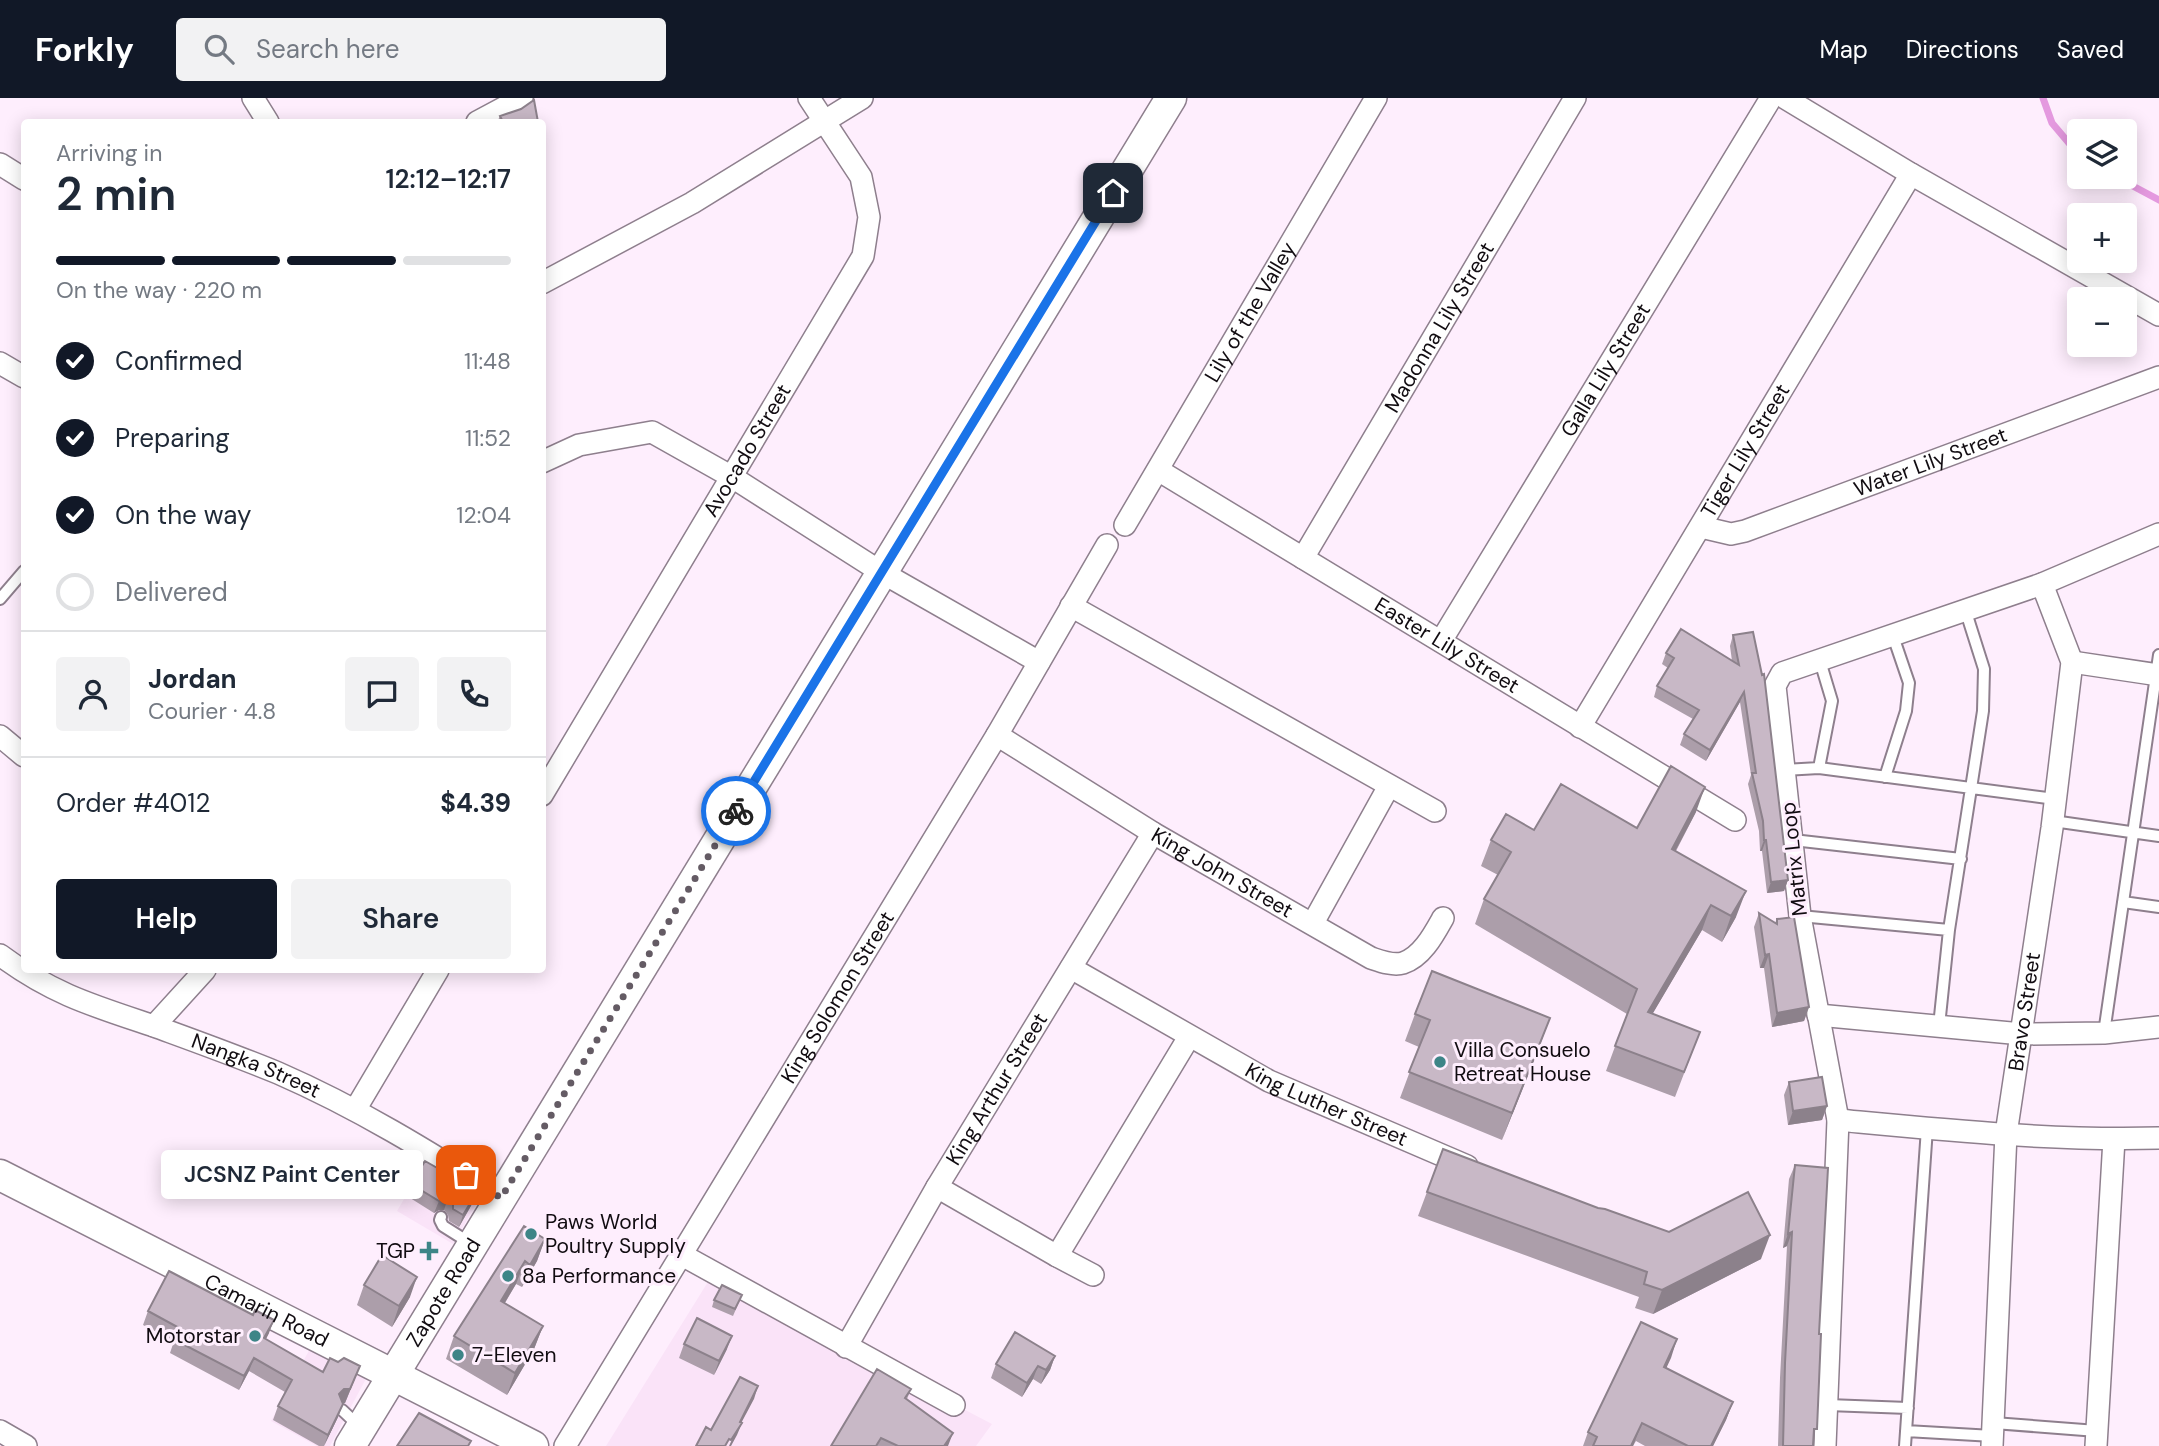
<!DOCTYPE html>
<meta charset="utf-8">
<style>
:root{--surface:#fff;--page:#f2f2f3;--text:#1f2937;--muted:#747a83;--line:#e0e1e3;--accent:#111827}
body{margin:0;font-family:"DM Sans",sans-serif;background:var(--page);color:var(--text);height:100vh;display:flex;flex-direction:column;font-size:26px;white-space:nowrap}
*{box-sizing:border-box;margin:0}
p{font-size:23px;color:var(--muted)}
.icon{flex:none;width:38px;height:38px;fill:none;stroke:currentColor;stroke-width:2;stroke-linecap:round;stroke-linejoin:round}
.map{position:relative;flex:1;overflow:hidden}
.drawer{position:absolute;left:21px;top:21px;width:525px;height:854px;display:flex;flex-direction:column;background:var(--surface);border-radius:7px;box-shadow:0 4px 18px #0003}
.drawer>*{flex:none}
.buttons{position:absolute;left:2067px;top:21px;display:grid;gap:14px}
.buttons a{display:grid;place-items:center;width:70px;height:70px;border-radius:7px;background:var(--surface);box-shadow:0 4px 18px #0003;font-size:35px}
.pin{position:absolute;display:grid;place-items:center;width:60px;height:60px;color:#fff;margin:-30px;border-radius:14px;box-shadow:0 4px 10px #0006}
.courier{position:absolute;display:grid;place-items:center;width:70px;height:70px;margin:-35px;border:5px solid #1a73e8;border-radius:50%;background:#fff;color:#222;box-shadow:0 2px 9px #0007}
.bubble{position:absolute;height:49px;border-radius:7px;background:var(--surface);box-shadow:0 4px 18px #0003;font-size:23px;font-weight:600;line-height:49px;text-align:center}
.overview em{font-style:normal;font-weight:600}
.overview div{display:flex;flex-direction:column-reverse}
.overview{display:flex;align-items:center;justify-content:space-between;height:119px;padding:0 35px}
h1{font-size:46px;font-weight:600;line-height:52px}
.bar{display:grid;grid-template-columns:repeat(4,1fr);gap:10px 7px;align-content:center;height:84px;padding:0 35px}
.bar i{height:9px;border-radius:5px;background:var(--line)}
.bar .on{background:var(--accent)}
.bar p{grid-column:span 4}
.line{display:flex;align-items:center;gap:18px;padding:0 35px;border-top:2px solid var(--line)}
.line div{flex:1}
.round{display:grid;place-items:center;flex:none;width:74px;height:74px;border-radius:7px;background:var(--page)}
ol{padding:0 35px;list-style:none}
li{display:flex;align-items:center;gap:21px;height:77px}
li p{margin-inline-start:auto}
li .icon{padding:7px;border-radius:50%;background:var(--accent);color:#fff;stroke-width:4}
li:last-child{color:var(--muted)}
li i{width:38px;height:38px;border:4px solid var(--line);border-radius:50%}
.button{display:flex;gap:14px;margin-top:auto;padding:14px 35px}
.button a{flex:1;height:80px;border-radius:7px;background:var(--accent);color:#fff;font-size:28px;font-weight:600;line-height:80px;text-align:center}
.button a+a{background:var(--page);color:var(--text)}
header{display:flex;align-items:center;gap:42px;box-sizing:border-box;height:98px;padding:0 35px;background:var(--accent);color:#fff}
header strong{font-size:33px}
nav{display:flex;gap:38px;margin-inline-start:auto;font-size:24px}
.search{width:490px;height:63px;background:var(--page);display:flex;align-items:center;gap:18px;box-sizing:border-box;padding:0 24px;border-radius:7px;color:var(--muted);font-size:26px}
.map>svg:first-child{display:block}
.built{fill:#fae3f8}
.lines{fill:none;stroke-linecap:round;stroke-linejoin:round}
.stream{stroke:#e499df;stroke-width:7}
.lane-casing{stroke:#8e7f8d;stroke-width:14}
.street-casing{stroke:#8e7f8d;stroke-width:24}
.secondary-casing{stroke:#8e7f8d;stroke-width:33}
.lane{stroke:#fff;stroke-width:10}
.street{stroke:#fff;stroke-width:21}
.secondary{stroke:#fff;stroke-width:30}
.wall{fill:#ac9eaa}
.shaded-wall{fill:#8c818b}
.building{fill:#c8b8c6;stroke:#8c818b;stroke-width:2}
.done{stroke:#645b64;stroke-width:7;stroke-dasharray:0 12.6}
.route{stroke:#1a73e8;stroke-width:9}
.poi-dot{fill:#3d8587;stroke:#feeefd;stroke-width:2.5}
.labels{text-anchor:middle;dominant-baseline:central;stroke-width:6;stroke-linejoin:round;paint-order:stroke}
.street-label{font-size:21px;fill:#110c11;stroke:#feeefd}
.poi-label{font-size:21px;fill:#110c11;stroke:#feeefd;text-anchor:start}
</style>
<header>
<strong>Forkly</strong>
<div class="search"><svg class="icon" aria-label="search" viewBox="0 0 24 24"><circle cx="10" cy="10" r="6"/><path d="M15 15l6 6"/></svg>Search here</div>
<nav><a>Map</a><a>Directions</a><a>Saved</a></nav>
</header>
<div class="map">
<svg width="2159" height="1348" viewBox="0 0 2159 1348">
<rect width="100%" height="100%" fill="#feeefd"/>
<path class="built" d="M425,1065L481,1098L453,1146L397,1113Z
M711,1179L992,1326L976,1348H606Z
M312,1247L368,1277L330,1348H317L271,1323Z"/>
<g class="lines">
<path class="stream" d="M2043,0L2052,25L2079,57
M2116,79L2159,102"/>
<defs>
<path id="lane" d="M0,501L24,473
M1819,670L1832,603L1820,563
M1784,672L1819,670L2055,701
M1885,679L1906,613L1909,585L1893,538
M2053,723L2159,738
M1793,742L1961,761
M2123,804L2159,809
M1800,818L1949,832
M1939,928L1949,832L1983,613L1984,571L1965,511
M2104,935L2159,557
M441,1119L440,1122L443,1128L470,1145
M1828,1307L1908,1310
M342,1312L360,1329
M1994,1325L2097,1333
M1906,1333L1993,1338
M1905,1348L1927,1030"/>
<g id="street">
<path d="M253,0L268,24"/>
<path d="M1785,0L1911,76L2159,217"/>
<path d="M477,24L522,0"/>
<path d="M0,66L24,81"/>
<path d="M542,185L692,105L862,0"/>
<path d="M0,265L24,279"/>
<path d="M542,364L579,347L652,334L732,379L881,474L1039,564"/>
<path id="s1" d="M1158,372L1735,722"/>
<path id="s2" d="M1125,427L1376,0"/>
<path id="s3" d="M1701,429L1731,436L1745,433L2159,279"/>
<path id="s4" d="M1303,460L1575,0"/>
<path d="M1071,508L1435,713"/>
<path id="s5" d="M1441,543L1771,0"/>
<path d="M2072,564L2159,577"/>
<path id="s6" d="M1580,629L1911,76"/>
<path id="s7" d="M997,637L1153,735L1371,860C1380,863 1393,868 1403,865C1422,859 1434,836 1443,820"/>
<path d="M0,638L24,658"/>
<path id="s8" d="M542,697L863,158L869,119L861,79L809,0"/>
<path d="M1313,825L1389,688"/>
<path id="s9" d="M0,857C52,896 94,908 154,928C195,943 237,958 278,975C356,1009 430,1054 501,1100"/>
<path id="s10" d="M1071,870L1269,983L1467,1068"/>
<path d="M1818,917L2022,936L2104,935L2159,929"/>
<path d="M154,928L205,872"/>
<path d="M355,1012L438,872"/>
<path d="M1838,1022C1945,1032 2052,1043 2159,1040"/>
<path d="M937,1089L1057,1158L1093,1177"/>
<path d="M682,1157L954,1307"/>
<path d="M1057,1158L1189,939"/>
<path id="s11" d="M846,1249L937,1089L1153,735"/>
<path d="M0,1333L26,1348"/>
<path id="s12" d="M565,1348L997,637L1107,447"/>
<path d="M1825,1348L1838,1022L1800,818L1775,588L1782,575L2042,486L2159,436"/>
<path id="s13" d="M1992,1348L2006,1036L2052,730L2072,564L2042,486"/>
<path d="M2096,1348L2114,1041"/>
</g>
<g id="secondary">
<path id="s14" d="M0,1077L533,1348"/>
<path id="s15" d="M350,1348L1171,0"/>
</g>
</defs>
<use href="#lane" class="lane-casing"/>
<use href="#street" class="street-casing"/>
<use href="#secondary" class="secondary-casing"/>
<use href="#lane" class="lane"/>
<use href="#street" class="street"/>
<use href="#secondary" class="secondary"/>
</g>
<path class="wall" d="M500,18L538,24H497Z
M1733,537L1788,782L1784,793L1767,795L1762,753H1760L1759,733L1748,686L1751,677L1740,604L1706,663L1680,647L1684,636L1693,621L1654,599L1657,588L1668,570L1662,566L1666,555L1732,563L1730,548Z
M1696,714L1676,753L1736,819L1722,844L1702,832L1652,916L1700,934L1675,999L1606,973L1627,916L1475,826L1484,801L1498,777L1481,768L1491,742L1534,732L1637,730Z
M1759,815L1775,825L1777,821L1809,909L1804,923L1772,929L1764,870H1760L1754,829Z
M1415,916L1540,947L1502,1042L1400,1000L1419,949L1405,943Z
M1789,984L1827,1008L1822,1022L1788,1027L1784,997Z
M1443,1051L1598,1110L1669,1134L1761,1161L1653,1216L1635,1210L1639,1199L1418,1118Z
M1795,1067L1813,1343V1348H1778L1780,1280L1787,1148L1783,1150L1789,1081Z
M452,1084L455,1090L472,1106L459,1129L449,1123L448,1117L444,1112H439L434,1115L407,1098L411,1086Z
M545,1141L537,1163L522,1189L516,1186L505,1205L543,1228L534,1251L507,1297L446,1261L454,1238Z
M364,1187L410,1199L392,1229L357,1207Z
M742,1197L733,1218L712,1209L714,1202Z
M148,1213L269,1235L266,1241L323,1274L355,1281L345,1305H343L338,1319L324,1348H319L273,1322L278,1308L285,1294L249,1273L239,1292L170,1255L174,1243L143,1227Z
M1677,1241L1666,1270L1733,1304L1726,1322L1713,1348H1645L1636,1343L1633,1348H1583L1588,1334Z
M684,1246L727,1251L714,1277L679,1260Z
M1055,1258L1050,1272L1041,1286L1033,1281L1022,1299L991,1280L996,1266Z
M911,1291L907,1301L948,1348H831Z"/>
<path class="shaded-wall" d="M1744,594L1740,604L1706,663L1710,652Z
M1705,689L1696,714L1663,776L1672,751Z
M1764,742H1766L1762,753H1760Z
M1788,782L1784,793L1767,795L1771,784Z
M1746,793L1736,819L1722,844L1731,818Z
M1711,807L1702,832L1639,939L1648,914Z
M1769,856L1764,870H1760L1765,857Z
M1809,909L1804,923L1772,929L1777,915Z
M1550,920L1540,947L1502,1042L1512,1015Z
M1827,1008L1822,1022L1788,1027L1793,1013Z
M477,1094L472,1106L459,1129L463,1117Z
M443,1100H448L444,1112H439L434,1115L439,1103Z
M1792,1134L1787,1148L1783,1150L1788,1136Z
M1770,1137L1761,1161L1653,1216L1662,1192Z
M545,1141L537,1163L522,1189L530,1167Z
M525,1163L516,1186L492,1226L501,1203Z
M417,1179L410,1199L392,1229L399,1208Z
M274,1222L269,1235L259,1254L264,1240Z
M543,1228L534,1251L507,1297L515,1275Z
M732,1238L727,1251L714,1277L719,1263Z
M1677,1241L1671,1260L1658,1288L1664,1269Z
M1055,1258L1050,1272L1041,1286L1046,1272Z
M254,1260L249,1273L239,1292L244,1278Z
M360,1268L345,1305H339V1296Z
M1038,1268L1033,1281L1022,1299L1027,1285Z
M758,1288L754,1301L738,1331L742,1325L737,1337L731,1348H729L740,1324Z
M1733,1304L1726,1322L1713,1348H1711Z
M343,1306L338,1319L324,1348L328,1337Z
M1642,1325L1633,1348H1631Z
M953,1335L948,1348H944Z"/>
<path class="building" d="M534,2L538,24H503L500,18L521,11Z
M1681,531L1739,567L1733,537L1753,534L1762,577L1764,576L1788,782L1771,784L1766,742H1764L1763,723L1752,675H1756L1744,594L1710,652L1684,636L1699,612L1657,588L1674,560L1666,555Z
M1671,668L1705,689L1672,751L1746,793L1731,818L1711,807L1648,914L1700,934L1684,974L1615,948L1637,891L1484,801L1511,754L1491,742L1506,716L1534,732L1561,686L1637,730Z
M1759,815L1777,826V821L1794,819L1809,909L1777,915L1769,856L1765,857Z
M1432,873L1550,920L1512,1015L1409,974L1430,922L1415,916Z
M1822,979L1827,1008L1793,1013L1789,984Z
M1443,1051L1598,1110L1605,1111L1669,1134L1748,1094L1770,1137L1662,1192L1644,1186L1647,1174L1427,1094Z
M425,1063L453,1079L452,1084L455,1090L460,1091L466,1087L477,1094L463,1117L453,1111V1105L448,1100H443L439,1103L411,1086Z
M1795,1067L1828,1070L1819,1236H1821L1817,1331H1814L1813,1348H1783L1785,1265L1792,1134L1788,1136Z
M524,1128L545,1141L530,1167L525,1163L501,1203L543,1228L515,1275L454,1238Z
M382,1157L417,1179L399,1208L364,1187Z
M169,1173L253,1217L255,1212L274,1222L264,1240L323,1274L330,1260L338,1264L344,1260L360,1268L350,1291H344L339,1296L343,1306L328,1337L278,1308L292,1282L254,1260L244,1278L175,1242L181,1231L148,1213Z
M722,1187L742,1197L735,1211L714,1202Z
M697,1220L732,1238L719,1263L684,1246Z
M1641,1224L1677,1241L1664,1269L1733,1304L1711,1348H1688L1642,1325L1631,1348H1593L1597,1339L1588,1334Z
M1015,1234L1055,1258L1046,1272L1038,1268L1027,1285L996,1266Z
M877,1271L911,1291L905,1300L953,1335L944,1348H898L881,1340L876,1348H831Z
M740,1279L758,1288L740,1324L742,1325L731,1342L729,1341L725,1348H696L706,1329L711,1332Z
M419,1315L471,1343L468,1348H397Z"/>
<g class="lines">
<path class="done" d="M466,1077L501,1100L736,713"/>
<path class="route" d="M736,713L1113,95"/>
</g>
<g class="poi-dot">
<circle cx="1440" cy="964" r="7"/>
<circle cx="531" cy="1136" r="7"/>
<path d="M425.5 1142.5h7v7h7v7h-7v7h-7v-7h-7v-7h7z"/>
<circle cx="508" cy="1178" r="7"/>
<circle cx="255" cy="1238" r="7"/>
<circle cx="458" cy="1257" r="7"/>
</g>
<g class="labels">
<g class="street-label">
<text stroke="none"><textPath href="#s2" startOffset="247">Lily of the Valley</textPath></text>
<text stroke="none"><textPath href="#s4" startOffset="268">Madonna Lily Street</textPath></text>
<text stroke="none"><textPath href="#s5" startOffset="317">Galla Lily Street</textPath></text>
<text stroke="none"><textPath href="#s8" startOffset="401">Avocado Street</textPath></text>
<text stroke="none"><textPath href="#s6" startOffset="322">Tiger Lily Street</textPath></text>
<text stroke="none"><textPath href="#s3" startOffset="243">Water Lily Street</textPath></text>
<text stroke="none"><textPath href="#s1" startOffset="338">Easter Lily Street</textPath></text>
<text transform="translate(1794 761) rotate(-96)">Matrix Loop</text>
<text stroke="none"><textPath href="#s7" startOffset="264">King John Street</textPath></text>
<text stroke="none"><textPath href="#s12" startOffset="525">King Solomon Street</textPath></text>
<text stroke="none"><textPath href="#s13" startOffset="436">Bravo Street</textPath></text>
<text stroke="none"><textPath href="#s9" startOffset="280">Nangka Street</textPath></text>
<text stroke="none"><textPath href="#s11" startOffset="299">King Arthur Street</textPath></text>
<text stroke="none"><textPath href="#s10" startOffset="290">King Luther Street</textPath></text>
<text stroke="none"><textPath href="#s15" startOffset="180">Zapote Road</textPath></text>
<text stroke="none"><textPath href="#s14" startOffset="299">Camarin Road</textPath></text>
</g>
<g class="poi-label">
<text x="1454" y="952">Villa Consuelo<tspan x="1454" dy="24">Retreat House</tspan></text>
<text x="545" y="1124">Paws World<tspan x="545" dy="24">Poultry Supply</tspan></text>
<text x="415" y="1153" text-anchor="end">TGP</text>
<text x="522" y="1178">8a Performance</text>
<text x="241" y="1238" text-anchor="end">Motorstar</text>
<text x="472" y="1257">7-Eleven</text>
</g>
</g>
</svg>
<div class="buttons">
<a><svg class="icon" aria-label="layers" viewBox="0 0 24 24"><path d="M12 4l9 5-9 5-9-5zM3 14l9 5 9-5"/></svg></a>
<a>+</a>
<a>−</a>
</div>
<div class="pin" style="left:466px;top:1077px;background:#ea580c"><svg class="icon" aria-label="bag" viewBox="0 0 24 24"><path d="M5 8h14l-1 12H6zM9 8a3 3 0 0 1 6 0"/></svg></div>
<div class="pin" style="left:1113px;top:95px;background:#1f2937"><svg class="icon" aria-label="home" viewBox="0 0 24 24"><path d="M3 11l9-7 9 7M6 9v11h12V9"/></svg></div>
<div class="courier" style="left:736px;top:713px"><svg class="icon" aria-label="bike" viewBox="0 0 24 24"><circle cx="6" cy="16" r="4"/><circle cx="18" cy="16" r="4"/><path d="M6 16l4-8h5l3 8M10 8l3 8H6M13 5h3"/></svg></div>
<div class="bubble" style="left:161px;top:1052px;width:262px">JCSNZ Paint Center</div>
<section class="drawer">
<div class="overview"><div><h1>2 min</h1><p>Arriving in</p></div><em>12:12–12:17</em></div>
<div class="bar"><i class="on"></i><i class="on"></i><i class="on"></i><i></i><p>On the way · 220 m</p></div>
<ol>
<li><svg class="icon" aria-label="check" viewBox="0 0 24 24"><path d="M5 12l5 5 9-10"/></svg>Confirmed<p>11:48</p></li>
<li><svg class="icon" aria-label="check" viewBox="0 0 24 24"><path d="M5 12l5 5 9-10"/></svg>Preparing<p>11:52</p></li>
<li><svg class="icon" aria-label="check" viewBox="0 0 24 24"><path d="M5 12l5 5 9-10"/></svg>On the way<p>12:04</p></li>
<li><i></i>Delivered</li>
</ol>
<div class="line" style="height:126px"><a class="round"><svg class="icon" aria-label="person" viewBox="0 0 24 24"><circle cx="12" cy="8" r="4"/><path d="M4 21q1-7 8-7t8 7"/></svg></a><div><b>Jordan</b><p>Courier · 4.8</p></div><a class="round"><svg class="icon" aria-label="chat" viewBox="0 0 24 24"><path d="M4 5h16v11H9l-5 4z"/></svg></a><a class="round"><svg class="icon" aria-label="phone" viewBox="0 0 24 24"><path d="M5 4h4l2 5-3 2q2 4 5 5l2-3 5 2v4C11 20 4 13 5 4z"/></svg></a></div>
<div class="line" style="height:91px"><div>Order #4012</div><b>$4.39</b></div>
<div class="button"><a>Help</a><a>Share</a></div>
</section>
</div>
